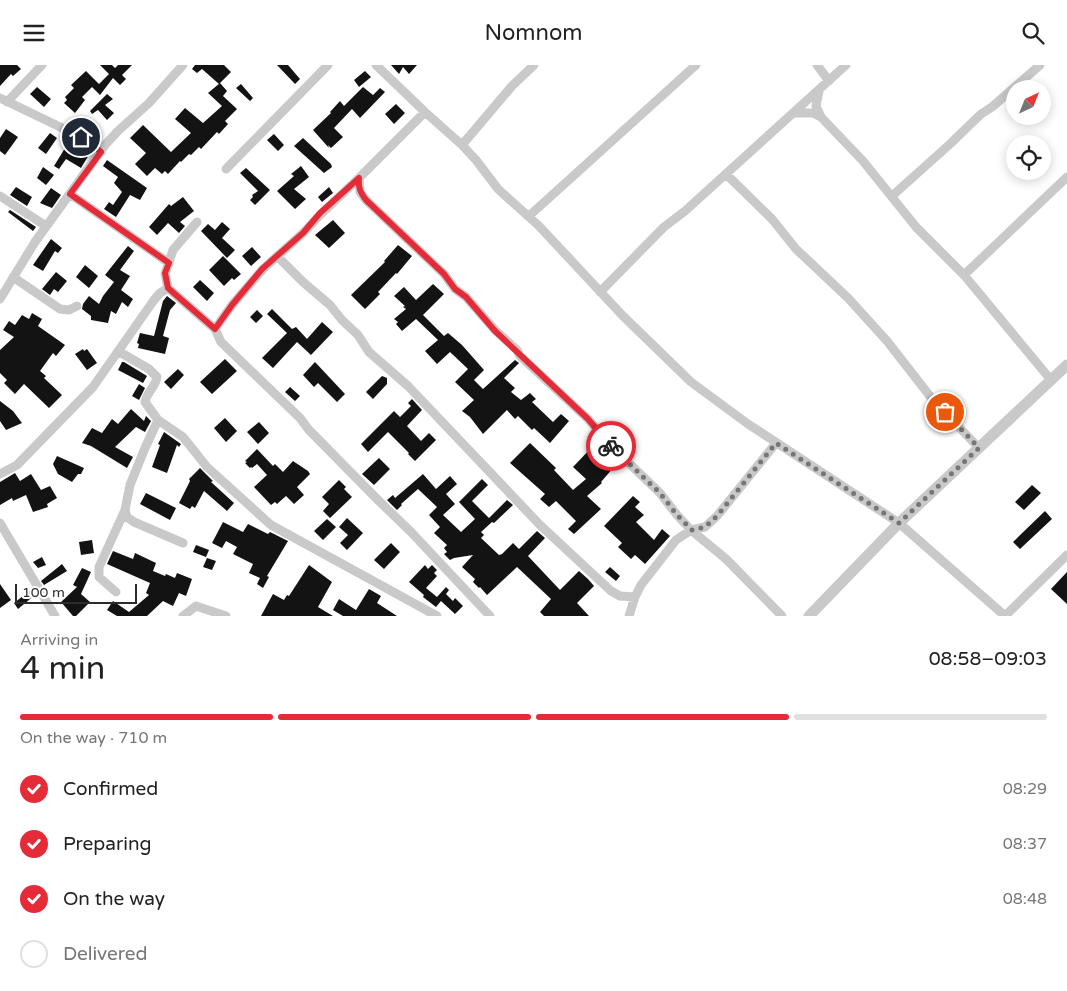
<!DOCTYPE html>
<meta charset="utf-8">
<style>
:root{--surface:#fff;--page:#f6f6f6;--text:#222;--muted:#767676;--line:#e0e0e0;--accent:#e52b38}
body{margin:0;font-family:"Varela Round",sans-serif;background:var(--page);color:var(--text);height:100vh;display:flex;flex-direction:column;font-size:19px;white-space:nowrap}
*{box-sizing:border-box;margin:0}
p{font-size:16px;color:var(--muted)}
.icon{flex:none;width:28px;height:28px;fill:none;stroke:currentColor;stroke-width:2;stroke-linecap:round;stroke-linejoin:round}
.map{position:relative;height:551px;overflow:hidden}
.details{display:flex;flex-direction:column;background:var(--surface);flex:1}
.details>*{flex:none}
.needle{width:32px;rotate:43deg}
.tools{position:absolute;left:1006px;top:15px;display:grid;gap:10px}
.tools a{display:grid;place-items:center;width:45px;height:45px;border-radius:50%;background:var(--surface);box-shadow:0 2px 12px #0003;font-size:25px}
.scale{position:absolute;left:15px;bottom:12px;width:122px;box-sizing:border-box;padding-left:5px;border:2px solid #2c2c2c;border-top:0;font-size:14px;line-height:18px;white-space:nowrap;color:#2c2c2c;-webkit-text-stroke:4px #fff;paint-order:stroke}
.pin{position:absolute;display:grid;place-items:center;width:42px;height:42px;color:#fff;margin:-21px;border:2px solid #fff;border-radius:50%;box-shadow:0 1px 5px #0007}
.courier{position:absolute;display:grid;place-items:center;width:50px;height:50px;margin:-25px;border:4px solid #e52b38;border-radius:50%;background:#fff;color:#222;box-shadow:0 1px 6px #0007}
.headline em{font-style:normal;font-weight:600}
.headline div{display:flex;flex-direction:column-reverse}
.headline{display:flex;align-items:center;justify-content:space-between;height:85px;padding:0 20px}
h1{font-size:32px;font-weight:600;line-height:38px}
.bar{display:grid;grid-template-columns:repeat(4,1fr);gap:8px 5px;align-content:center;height:60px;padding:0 20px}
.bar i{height:6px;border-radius:4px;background:var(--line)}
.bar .active{background:var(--accent)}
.bar p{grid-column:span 4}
ol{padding:0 20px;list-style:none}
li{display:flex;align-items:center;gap:15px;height:55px}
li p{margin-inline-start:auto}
li .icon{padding:5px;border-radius:50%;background:var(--accent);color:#fff;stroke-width:4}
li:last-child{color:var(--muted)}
li i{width:28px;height:28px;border:2px solid var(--line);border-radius:50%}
header{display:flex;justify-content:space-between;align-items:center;height:65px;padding:0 20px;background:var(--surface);font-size:22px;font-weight:600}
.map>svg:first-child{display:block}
.building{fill:#131313}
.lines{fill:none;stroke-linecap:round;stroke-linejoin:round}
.minor{stroke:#c9c9c9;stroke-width:9}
.tertiary{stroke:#c9c9c9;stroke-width:11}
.done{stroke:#767676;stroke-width:5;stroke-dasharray:0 9}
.route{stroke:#e52b38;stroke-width:6}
</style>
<header><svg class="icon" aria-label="menu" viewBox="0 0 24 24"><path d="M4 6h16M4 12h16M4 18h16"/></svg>Nomnom<svg class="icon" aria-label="search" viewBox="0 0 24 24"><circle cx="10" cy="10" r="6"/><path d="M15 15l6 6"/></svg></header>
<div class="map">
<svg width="1067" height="551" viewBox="0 0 1067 551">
<rect width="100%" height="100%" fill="#fff"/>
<path class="building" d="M0,0H17L21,4L13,11L11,9L0,21Z
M100,0H112L115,3L118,0H132L122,10L126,14L120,20L113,13L100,30L92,22L82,32L85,35L75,48L64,38L67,35L65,32L74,23L71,20L86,6L99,19L109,9Z
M195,0H224L231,7L219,19L202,4L197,8L192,4Z
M277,0H288L300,14L295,19Z
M391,0H417L409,9L403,2L399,9Z
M365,6L371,12L359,22L354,15Z
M220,18L227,26L223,31L237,44L225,56L228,59L219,69L217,67L201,84L199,82L191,90L189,89L181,97L180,96L168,109L165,106L162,109L155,103L147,111L135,99L146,88L130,73L143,60L171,87L191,68L175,54L185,43L203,58L222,41L208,28Z
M241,19L253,33L250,36L236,23Z
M37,22L51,34L44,42L30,29Z
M363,22L373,30L380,23L385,27L360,53L352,44L334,63L343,72L331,83L328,80L329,83L313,65L331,48L330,47L340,36L344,41Z
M107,29L113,34L105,40L114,48L107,55L98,45L92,49L90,46Z
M396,39L405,48L394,59L385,49Z
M6,64L18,72L5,90L0,86V73Z
M50,68L57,73L46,89L38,83Z
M274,69L284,80L278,86L267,75Z
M303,73L331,99L332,102L324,108L294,81Z
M70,75L90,88L81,103L66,94L59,104L54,101Z
M107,95L147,123L140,135L130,130L116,152L104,144L109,137L113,140L122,127L114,118L118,112L103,101Z
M301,101L309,112L294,124L306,134L295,144L277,126L294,111L291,109Z
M43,102L54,110L46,120L37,113Z
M246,103L270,125L255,140L250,135L253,132L252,130L258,126L240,108Z
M16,122L32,132L27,141L10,130Z
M329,122L333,128L322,137L318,132Z
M51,123L61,130L52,143L40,138Z
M183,132L194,146L180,157L185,161L179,168L168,158L157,170L149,162L169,139L171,141Z
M10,145L36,162L33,166L8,147Z
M333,155L345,168L329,183L315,170Z
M222,157L230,164L222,173L235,185L227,193L201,166L208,159L215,165Z
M51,174L62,183L58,188L55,186L43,206L33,200Z
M398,180L412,191L397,209L396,208L378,227L380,229L365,244L351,230L385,197L384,196Z
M128,181L134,186L120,205L130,211L121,225L133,234L128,242L122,237L116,249L111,246L108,258L91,255V251L82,244L83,239L89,231L99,239L103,231L114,217L105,210Z
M252,182L261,192L251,201L242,191Z
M223,191L241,209L234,215L232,213L224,221L209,205Z
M85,200L98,211L89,223L76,212Z
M56,207L67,216L58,227L54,224L50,230L42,224Z
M200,215L214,228L207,236L193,222Z
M433,219L444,229L423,250L444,271L448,268L462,280L484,305L474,315L483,324L515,295L519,298L504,313L515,323L511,327L521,335L530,328L536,334L532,337L553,357L561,349L569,356L550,378L534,363L532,365L518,351L515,354L507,345L483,369L470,352L462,346L474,335L455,317L468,304L450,287L437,299L425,286L438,275L416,254L402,266L396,259L398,257L394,254L406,244L403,242L405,241L394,231L404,222L416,235Z
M167,231L176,238L170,245L163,271L169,273L165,289L138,283L139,279L137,278L140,268L154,271L163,236Z
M272,244L292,264L296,262L307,274L322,257L333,267L311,290L297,277L273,303L262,293L287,268L267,249Z
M257,245L263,251L256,258L250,252Z
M32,248L42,254L38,261L65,280L56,291L53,288L40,306L46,311L44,313L62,330L49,343L24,319L15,329L4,318L7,315L0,308V285L14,272L3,265L9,256L15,260L22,250L29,254Z
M83,284L84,286L87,284L97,298L87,305L75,289Z
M225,294L237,306L212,329L200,317Z
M122,297H124L147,311L143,318L118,305Z
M315,297L345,329L337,337L318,318L314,322L303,310Z
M178,304L184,310L171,324L164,317Z
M382,311L387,313V319L373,334L366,327Z
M139,319L145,323L139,335L132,331Z
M290,322L300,331L295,336L285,327Z
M412,334L422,345L407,361L421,376L429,368L436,375L415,396L408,389L409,388L388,367L368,387L361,379L394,346L400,352L411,341L408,338Z
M0,336L13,346L22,358L6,365L0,356Z
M131,344L144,356L146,351L151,356L145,367L136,362L115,382L133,392L127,403L91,381L82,378L92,363L102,368L112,354L118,359Z
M225,353L237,366L226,377L214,363Z
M259,357L269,368L258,379L247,367Z
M164,367L181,379L179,382L177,380L167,408L152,402L160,380L158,379Z
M530,378L556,403L554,405L573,425L586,414L573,402L592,382L614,402L601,417L602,418L587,431L601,444L574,469L568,464L576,456L556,436L549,442L540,434L545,429L510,398Z
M257,384L273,401L275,399L283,407L293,396L308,406L310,409L297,422L304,430L294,439L286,431L277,439L275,437L271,440L254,422L267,410L257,399L252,403L251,402L250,403L245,398L247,397L245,396Z
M57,391L84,403L81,409H78L72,417L58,409L53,399Z
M379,393L390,404L374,420L362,409Z
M200,403L213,416L211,417L234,438L227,446L204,426L195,443L192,441L190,444L179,438L190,416L189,414Z
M15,408L20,416L31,409L41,425L50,421L57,433L47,439L48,442L33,447L26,430L13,436L12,433L0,440V417Z
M423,409L436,424L450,411L457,419L446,429L455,439L443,450L461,467L475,454L459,437L482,414L488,420L472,436L489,453L507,435L513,440L494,458L492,457L481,467L484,470L481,473L499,490L502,489L513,478L519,484L537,466L545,473L528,491L560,525L579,506L588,514L594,521L577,538L589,551H544L540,547L551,534L517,502L487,530L480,522L479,523L473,517L475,514L462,502L473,490L454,493L450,495L444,489L447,487L444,483L447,480L434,468L440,462L429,450L437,442L418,424L401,439L402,440L397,445L387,435L393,430L395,433Z
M339,415L346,422L344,424L352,432L330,453L323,446L329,439L322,432Z
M1032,420L1041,428L1024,445L1015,437Z
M146,428L176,443L170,455L140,439Z
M633,431L640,437L635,442L644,450L636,457L654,475L662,464L670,471L645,499L635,490L631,494L618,482L622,478L604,461Z
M1045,446L1052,454L1020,484L1013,477Z
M347,453L363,468L347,485L340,478L348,470L339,462Z
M327,454L336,462L323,475L314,466Z
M223,457L243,467L248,459L268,469L270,467L288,476L267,511L269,512L263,523L257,519L260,513L249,508L253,499L233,489L237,482L226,476L222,483L212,478Z
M92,475L94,488L81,490L79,477Z
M391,478L400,487L384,504L374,495Z
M196,480L209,485L206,492L193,487Z
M113,486L133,494L135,488L156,498L153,506L165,511L166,509L175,513L177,508L192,514L186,531L179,528L173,541L163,536L147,551H117L107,545L113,536L129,547L149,530L146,528L150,518L107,499Z
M42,492L46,500L38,503L33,497Z
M207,493L216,496L212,505L203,502Z
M62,499L67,506L44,520L41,516Z
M309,500L332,517L318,542L333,551H261L273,529L284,535L287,530L289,531Z
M425,500L428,504L432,500L437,505L434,508L437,511L426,523L437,532L446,522L449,525L446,529L453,536L455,533L463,541L455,549L441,536L436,542L423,532L424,530L409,517Z
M610,502L620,511L616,516L605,507Z
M82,503L91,507L81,529L90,537L76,551H73L61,537L77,522L73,520Z
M1067,507V539L1051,524Z
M0,519L11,535L0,543Z
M32,524L35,530L18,544L14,538Z
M369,524L381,531L377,538L397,551H343L333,545L339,534L356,545Z"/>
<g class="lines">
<path class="minor" d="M376,0L425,47L462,80L476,95L498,124L539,161L622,250L691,317L748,359L899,458L1005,551
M817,0L829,16
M819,26L816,41L821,52
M0,33L81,72L101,87
M7,37L42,0
M425,47L359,113L360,127L366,135L444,209L455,224L466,232L495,265L517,285L520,291L588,354L612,382L660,428L677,450L691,465L726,494L782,551
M794,48H813L821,52L840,72L863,96L916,162L964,210L1051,315
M462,80L512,21L534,0
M226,104L328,0
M726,109L772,154L796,184L848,233L887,276L933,335L979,383
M359,113L321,149L303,168L263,204L232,240L215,264L221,277L300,353L309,365L379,436L411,467L490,551
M70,129L169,198
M0,131L46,161
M892,131L950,79L981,49L992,42L1040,0
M529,151L696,0
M277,191L303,217L330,240L342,255L358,270L369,287L408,321L540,460L611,526L620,531L635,532L641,520L676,475L691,465L705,462L717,451L776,378
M964,210L1067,112
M13,212L60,244L69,245L77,241
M168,223L215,264
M600,227L664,162L685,146L846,0
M0,234L35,177L105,80L118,66L149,38L183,0
M118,286L149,304L157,312C156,321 147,327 145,337L158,355L183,372L207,402L271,460L437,551
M158,355L145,383L130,420L125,445L127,452L134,457L183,478
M0,409L17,400L93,322L154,235L160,228L168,223L165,209L173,185L197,157
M0,458L55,551
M116,527L99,512V502L125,445
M183,551L196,541L226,551
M629,551L635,532
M1005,551L1067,490"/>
<path class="tertiary" d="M809,551L899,458L1067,300"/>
</g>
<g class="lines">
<path class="done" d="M611,381L660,428L677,450L692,465L705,462L717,451L776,378L899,458L979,383L945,347"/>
<path class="route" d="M81,72L101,87L70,129L169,198L165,208L168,223L215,264L232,240L262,204L303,168L320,148L359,113C358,122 360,127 366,135L444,209L455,224L466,232L495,266L588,354L611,381"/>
</g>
</svg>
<div class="tools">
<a><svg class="needle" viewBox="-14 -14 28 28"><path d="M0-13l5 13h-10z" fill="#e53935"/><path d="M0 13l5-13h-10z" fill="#767676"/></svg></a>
<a><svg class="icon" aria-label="locate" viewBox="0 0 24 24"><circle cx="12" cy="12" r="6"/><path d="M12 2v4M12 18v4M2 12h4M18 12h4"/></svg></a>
</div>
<div class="scale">100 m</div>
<div class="pin" style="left:945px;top:347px;background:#ea580c"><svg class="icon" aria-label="bag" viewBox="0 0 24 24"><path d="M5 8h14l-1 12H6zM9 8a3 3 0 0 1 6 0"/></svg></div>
<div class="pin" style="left:81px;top:72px;background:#1f2937"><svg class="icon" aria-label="home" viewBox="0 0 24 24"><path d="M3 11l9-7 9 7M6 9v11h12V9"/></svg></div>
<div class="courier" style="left:611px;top:381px"><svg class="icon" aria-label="bike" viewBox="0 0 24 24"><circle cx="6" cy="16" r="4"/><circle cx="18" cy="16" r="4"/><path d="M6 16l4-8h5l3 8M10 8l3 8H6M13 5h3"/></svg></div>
</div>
<section class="details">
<div class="headline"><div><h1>4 min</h1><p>Arriving in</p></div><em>08:58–09:03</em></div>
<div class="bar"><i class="active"></i><i class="active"></i><i class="active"></i><i></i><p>On the way · 710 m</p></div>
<ol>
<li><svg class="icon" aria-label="check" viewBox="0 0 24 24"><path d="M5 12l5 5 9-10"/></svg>Confirmed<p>08:29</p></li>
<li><svg class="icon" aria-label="check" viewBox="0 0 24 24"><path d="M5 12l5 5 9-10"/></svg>Preparing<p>08:37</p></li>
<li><svg class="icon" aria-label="check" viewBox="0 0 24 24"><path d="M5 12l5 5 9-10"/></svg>On the way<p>08:48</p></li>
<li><i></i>Delivered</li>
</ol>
</section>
